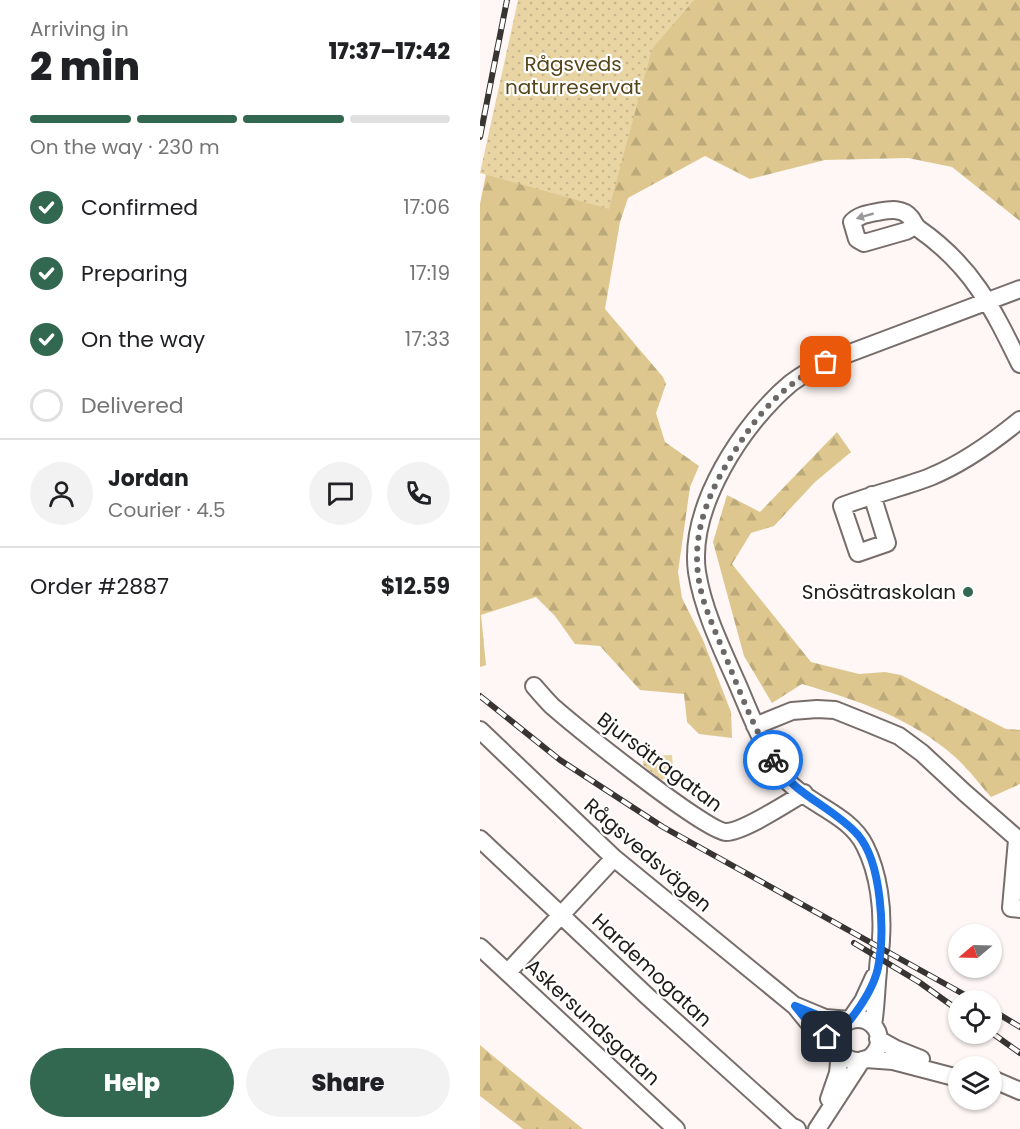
<!DOCTYPE html>
<meta charset="utf-8">
<style>
:root{--surface:#fff;--page:#f2f2f2;--text:#202124;--muted:#757577;--line:#e0e0e0;--accent:#32684f}
body{margin:0;font-family:Poppins,sans-serif;background:var(--page);color:var(--text);height:100vh;display:flex;flex-direction:column;font-size:22px;white-space:nowrap}
*{box-sizing:border-box;margin:0}
p{font-size:20px;color:var(--muted)}
.icon{flex:none;width:33px;height:33px;fill:none;stroke:currentColor;stroke-width:2;stroke-linecap:round;stroke-linejoin:round}
.map{position:relative;flex:1;overflow:hidden}
.panel{display:flex;flex-direction:column;background:var(--surface);width:480px}
.panel>*{flex:none}
.needle{width:39px;rotate:251deg}
.tools{position:absolute;left:468px;top:924px;display:grid;gap:12px}
.tools a{display:grid;place-items:center;width:54px;height:54px;border-radius:50%;background:var(--surface);box-shadow:0 2px 4px #0004;font-size:30px}
.pin{position:absolute;display:grid;place-items:center;width:51px;height:51px;color:#fff;margin:-26px;border-radius:12px;box-shadow:0 3px 9px #0006}
.courier{position:absolute;display:grid;place-items:center;width:60px;height:60px;margin:-30px;border:4px solid #1a73e8;border-radius:50%;background:#fff;color:#222;box-shadow:0 2px 8px #0007}
.overview em{font-style:normal;font-weight:800}
.overview div{display:flex;flex-direction:column-reverse}
.overview{display:flex;align-items:center;justify-content:space-between;height:102px;padding:0 30px}
h1{font-size:39px;font-weight:800;line-height:45px}
.bar{display:grid;grid-template-columns:repeat(4,1fr);gap:9px 6px;align-content:center;height:72px;padding:0 30px}
.bar i{height:8px;border-radius:4px;background:var(--line)}
.bar .active{background:var(--accent)}
.bar p{grid-column:span 4}
.line{display:flex;align-items:center;gap:15px;padding:0 30px;border-top:2px solid var(--line)}
.line div{flex:1}
.round{display:grid;place-items:center;flex:none;width:63px;height:63px;border-radius:32px;background:var(--page)}
ol{padding:0 30px;list-style:none}
li{display:flex;align-items:center;gap:18px;height:66px}
li p{margin-inline-start:auto}
li .icon{padding:6px;border-radius:50%;background:var(--accent);color:#fff;stroke-width:4}
li:last-child{color:var(--muted)}
li i{width:33px;height:33px;border:3px solid var(--line);border-radius:50%}
.cta{display:flex;gap:12px;margin-top:auto;padding:12px 30px}
.cta a{flex:1;height:69px;border-radius:36px;background:var(--accent);color:#fff;font-size:24px;font-weight:800;line-height:69px;text-align:center}
.cta a+a{background:var(--page);color:var(--text)}
main{display:flex;flex:1;min-height:0}
.map>svg:first-child{display:block}
.forest{fill:url(#forest-firs)}
.park{fill:url(#park-dots)}
.lines{fill:none;stroke-linecap:round;stroke-linejoin:round}
.minor-casing{stroke:#776e6b;stroke-width:20}
.minor{stroke:#fff;stroke-width:16}
.rail-casing{stroke:#383432;stroke-width:6}
.rail{stroke:#fff;stroke-width:4;stroke-dasharray:11;stroke-linecap:butt}
.oneway{fill:#9a9898}
.done{stroke:#6c6866;stroke-width:6;stroke-dasharray:0 10.8}
.route{stroke:#1a73e8;stroke-width:8}
.poi-dot{fill:#32684f;stroke:#fff;stroke-width:2}
.labels{text-anchor:middle;dominant-baseline:central;stroke-width:4.5;stroke-linejoin:round;paint-order:stroke}
.park-label{font-size:20px;fill:#554519;stroke:#fff}
.poi-label{font-size:20px;fill:#1e1b19;stroke:#fff;text-anchor:end}
.street-label{font-size:20px;fill:#1e1b19;stroke:#fff}
</style>
<main>
<section class="panel">
<div class="overview"><div><h1>2 min</h1><p>Arriving in</p></div><em>17:37–17:42</em></div>
<div class="bar"><i class="active"></i><i class="active"></i><i class="active"></i><i></i><p>On the way · 230 m</p></div>
<ol>
<li><svg class="icon" aria-label="check" viewBox="0 0 24 24"><path d="M5 12l5 5 9-10"/></svg>Confirmed<p>17:06</p></li>
<li><svg class="icon" aria-label="check" viewBox="0 0 24 24"><path d="M5 12l5 5 9-10"/></svg>Preparing<p>17:19</p></li>
<li><svg class="icon" aria-label="check" viewBox="0 0 24 24"><path d="M5 12l5 5 9-10"/></svg>On the way<p>17:33</p></li>
<li><i></i>Delivered</li>
</ol>
<div class="line" style="height:108px"><a class="round"><svg class="icon" aria-label="person" viewBox="0 0 24 24"><circle cx="12" cy="8" r="4"/><path d="M4 21q1-7 8-7t8 7"/></svg></a><div><b>Jordan</b><p>Courier · 4.5</p></div><a class="round"><svg class="icon" aria-label="chat" viewBox="0 0 24 24"><path d="M4 5h16v11H9l-5 4z"/></svg></a><a class="round"><svg class="icon" aria-label="phone" viewBox="0 0 24 24"><path d="M5 4h4l2 5-3 2q2 4 5 5l2-3 5 2v4C11 20 4 13 5 4z"/></svg></a></div>
<div class="line" style="height:78px"><div>Order #2887</div><b>$12.59</b></div>
<div class="cta"><a>Help</a><a>Share</a></div>
</section>
<div class="map">
<svg width="540" height="1129" viewBox="0 0 540 1129">
<defs>
<pattern id="forest-firs" width="22" height="20" patternUnits="userSpaceOnUse" patternTransform="scale(1.5)"><rect width="22" height="20" fill="#ddc78e"/><path d="M5 1l3.5 6h-7zM16 11l3.5 6h-7z" fill="#bdaa7a"/></pattern>
<pattern id="park-dots" width="8" height="8" patternUnits="userSpaceOnUse" patternTransform="scale(1.5)"><rect width="8" height="8" fill="#e9d5a4"/><path d="M2 2h.1M6 6h.1" fill="none" stroke="#c7b68d" stroke-width="1.8" stroke-linecap="round"/></pattern>
</defs>
<rect width="100%" height="100%" fill="#fef7f5"/>
<path class="forest" d="M105,0H540V221L472,167L428,158L345,160L270,179L225,156L148,198L140,222L125,309L183,377L186,384L176,413L185,442L219,466L210,487L198,572L202,598L223,640L251,712L252,738L219,734L207,722L204,694L160,690L120,646L95,644L75,616L56,597L1,615L6,665L0,667V204L24,86Z
M357,432L371,452L335,482L294,526L271,533L252,564L331,662L379,674L405,672L421,675L526,729L540,730V784L511,797C499,784 488,768 474,756C431,718 377,700 322,684L292,703L264,656L233,542L247,495L280,512Z
M0,1045L13,1056L103,1129H43L0,1096Z"/>
<path class="park" d="M38,0H214L172,49L129,209L0,173Z
M192,755L194,776L181,780L163,765V756Z"/>
<g class="lines">
<defs>
<path id="minor" d="M435,226L426,231L384,243L377,239L372,222C379,215 387,214 397,212C409,210 422,207 431,218C434,222 434,225 439,229C492,266 512,307 540,364
M392,495L407,543L378,553L362,506C391,495 421,488 450,477C482,464 513,442 540,420
M54,686C60,693 66,700 72,706C95,726 226,832 246,832C263,832 307,803 324,793
M275,726L312,711L337,709L355,710L390,724L419,736L442,753L485,793L540,841
M0,730L134,858L315,1006L328,1022L357,1044
M0,839L167,996L311,1126L317,1129
M537,840L531,908L540,909
M0,947L196,1129
M28,972L134,858
M316,1006L345,1018L370,1020
M357 1040a21 21 0 1 1 42 0a21 21 0 1 1-42 0Z
M370,1020L383,1001L394,977
M393,1025C396,1007 396,990 398,971C398,960 401,950 401,939C403,909 399,874 385,846C368,811 322,804 300,772C282,745 270,713 257,683C241,647 223,610 217,572C208,507 263,423 311,383C322,375 334,368 346,362L540,289
M398,1039L416,1049L441,1059
M386,1059L413,1061L478,1078
M512,1079L540,1091
M349,1099L358,1073L360,1051
M337,1129L382,1060"/>
</defs>
<use href="#minor" class="minor-casing"/>
<use href="#minor" class="minor"/>
<defs>
<path id="rail" d="M0,137L27,0
M0,696L80,760L183,827L494,1000
M374,943L439,982L478,1010
M512,1010L540,1027
M512,1033L540,1053"/>
</defs>
<use href="#rail" class="rail-casing"/>
<use href="#rail" class="rail"/>
</g>
<defs><path id="oneway-solid" d="M-6-.8H1V-3.2L6.5 0L1 3.2V.8H-6Z" transform="scale(1.5)"/></defs>
<use class="oneway" href="#oneway-solid" transform="translate(385 216) rotate(164)"/>
<g class="lines">
<path class="done" d="M293,760C275,730 262,697 249,665C241,645 232,625 225,605C205,545 225,496 258,446C282,408 306,384 346,362"/>
<path class="route" d="M293,760C313,795 352,806 378,835C402,863 405,933 398,968C394,986 381,1006 370,1020L345,1018L315,1006L328,1022L347,1037"/>
</g>
<circle class="poi-dot" cx="488" cy="592" r="6"/>
<g class="labels">
<g class="park-label">
<text x="93" y="64">Rågsveds<tspan x="93" dy="23">naturreservat</tspan></text>
</g>
<g class="poi-label">
<text x="476" y="592">Snösätraskolan</text>
</g>
<g class="street-label">
<text transform="translate(180 762) rotate(37)">Bjursätragatan</text>
<text transform="translate(168 855) rotate(41)">Rågsvedsvägen</text>
<text transform="translate(172 970) rotate(43)">Hardemogatan</text>
<text transform="translate(113 1022) rotate(43)">Askersundsgatan</text>
</g>
</g>
</svg>
<div class="tools">
<a><svg class="needle" viewBox="-14 -14 28 28"><path d="M0-13l5 13h-10z" fill="#e53935"/><path d="M0 13l5-13h-10z" fill="#757577"/></svg></a>
<a><svg class="icon" aria-label="locate" viewBox="0 0 24 24"><circle cx="12" cy="12" r="6"/><path d="M12 2v4M12 18v4M2 12h4M18 12h4"/></svg></a>
<a><svg class="icon" aria-label="layers" viewBox="0 0 24 24"><path d="M12 4l9 5-9 5-9-5zM3 14l9 5 9-5"/></svg></a>
</div>
<div class="pin" style="left:346px;top:362px;background:#ea580c"><svg class="icon" aria-label="bag" viewBox="0 0 24 24"><path d="M5 8h14l-1 12H6zM9 8a3 3 0 0 1 6 0"/></svg></div>
<div class="pin" style="left:347px;top:1037px;background:#1f2937"><svg class="icon" aria-label="home" viewBox="0 0 24 24"><path d="M3 11l9-7 9 7M6 9v11h12V9"/></svg></div>
<div class="courier" style="left:293px;top:760px"><svg class="icon" aria-label="bike" viewBox="0 0 24 24"><circle cx="6" cy="16" r="4"/><circle cx="18" cy="16" r="4"/><path d="M6 16l4-8h5l3 8M10 8l3 8H6M13 5h3"/></svg></div>
</div>
</main>
